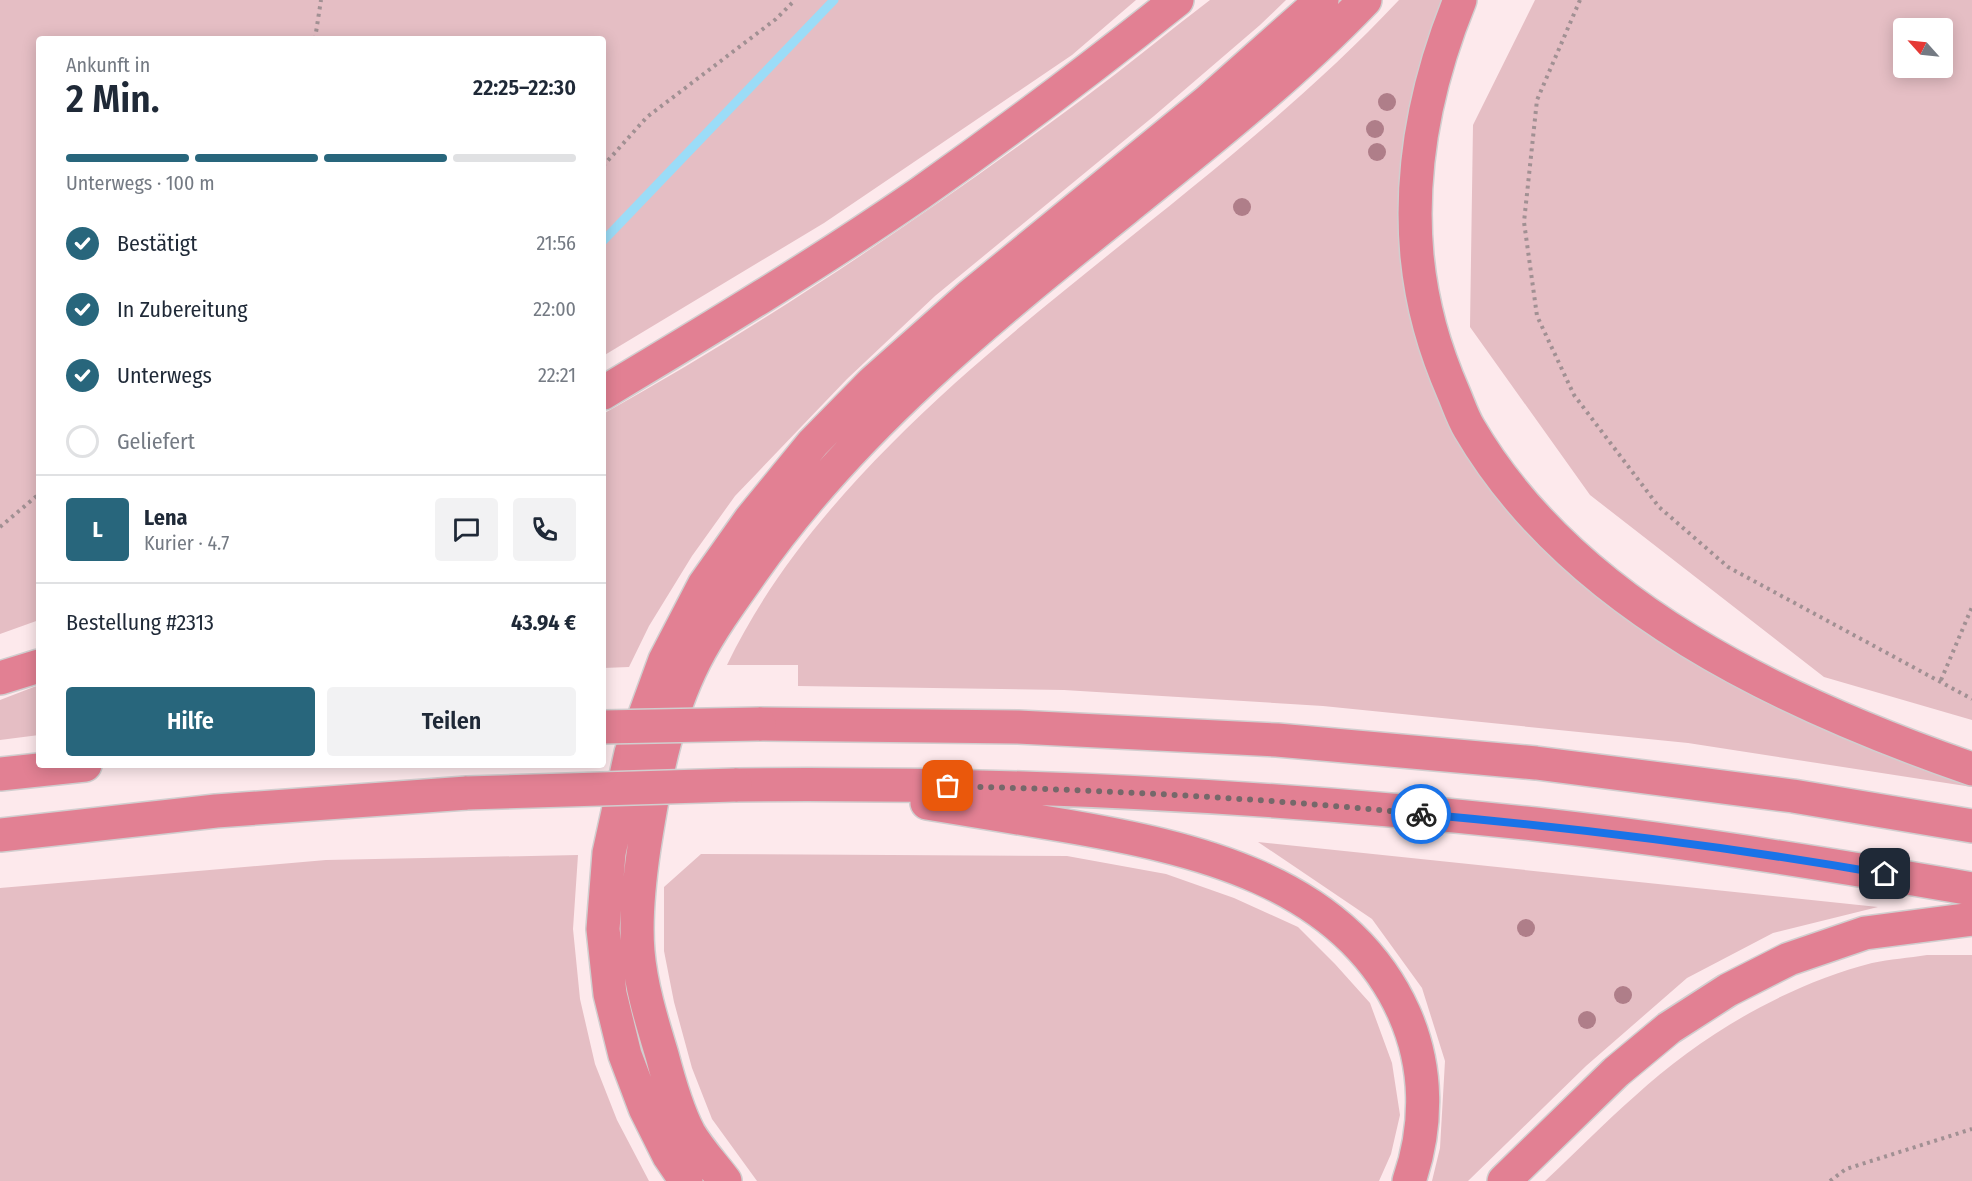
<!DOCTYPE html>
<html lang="de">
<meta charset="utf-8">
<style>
:root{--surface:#fff;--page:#f2f2f3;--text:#1f2937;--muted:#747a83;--line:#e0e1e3;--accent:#28667c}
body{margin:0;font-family:"Fira Sans Condensed",sans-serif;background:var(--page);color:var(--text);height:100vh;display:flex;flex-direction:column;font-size:22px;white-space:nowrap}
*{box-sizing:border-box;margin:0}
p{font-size:20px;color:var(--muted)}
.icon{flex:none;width:33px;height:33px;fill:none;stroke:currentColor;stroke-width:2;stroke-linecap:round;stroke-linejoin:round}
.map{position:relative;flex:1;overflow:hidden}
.panel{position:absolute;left:36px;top:36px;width:570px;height:732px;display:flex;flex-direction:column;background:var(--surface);border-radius:6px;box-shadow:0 3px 15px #0003}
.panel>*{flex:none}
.needle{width:39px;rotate:297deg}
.tools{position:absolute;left:1893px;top:18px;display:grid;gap:12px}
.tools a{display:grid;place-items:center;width:60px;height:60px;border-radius:6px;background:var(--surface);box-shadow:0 3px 15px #0003;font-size:30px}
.pin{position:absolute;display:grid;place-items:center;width:51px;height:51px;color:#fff;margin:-26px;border-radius:12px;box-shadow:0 3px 9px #0006}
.courier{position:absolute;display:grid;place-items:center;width:60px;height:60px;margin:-30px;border:4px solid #1a73e8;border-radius:50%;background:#fff;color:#222;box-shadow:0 2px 8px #0007}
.head em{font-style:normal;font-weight:600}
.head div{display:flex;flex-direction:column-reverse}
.head{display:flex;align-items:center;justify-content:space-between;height:102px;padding:0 30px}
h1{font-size:39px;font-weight:600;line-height:45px}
.bar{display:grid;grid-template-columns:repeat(4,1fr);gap:9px 6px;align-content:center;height:72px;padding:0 30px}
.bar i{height:8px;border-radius:4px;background:var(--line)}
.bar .current{background:var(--accent)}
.bar p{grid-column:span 4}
.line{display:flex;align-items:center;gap:15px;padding:0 30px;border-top:2px solid var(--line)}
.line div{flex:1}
.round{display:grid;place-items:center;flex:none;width:63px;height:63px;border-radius:6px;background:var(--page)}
ol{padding:0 30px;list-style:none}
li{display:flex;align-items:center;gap:18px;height:66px}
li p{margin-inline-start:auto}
li .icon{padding:6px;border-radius:50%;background:var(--accent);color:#fff;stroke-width:4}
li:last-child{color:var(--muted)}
li i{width:33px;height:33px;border:3px solid var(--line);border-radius:50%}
.cta{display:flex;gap:12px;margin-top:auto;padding:12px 30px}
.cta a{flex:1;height:69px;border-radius:6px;background:var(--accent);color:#fff;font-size:24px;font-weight:600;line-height:69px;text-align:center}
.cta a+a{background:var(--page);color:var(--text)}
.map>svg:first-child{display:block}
.green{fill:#e5bec4;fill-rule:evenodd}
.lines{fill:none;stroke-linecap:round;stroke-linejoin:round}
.stream{stroke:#9bdcf7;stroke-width:9}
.motorway-casing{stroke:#d1cecf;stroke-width:36}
.path{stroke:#a19093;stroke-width:4;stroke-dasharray:3 4.5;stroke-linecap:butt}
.motorway{stroke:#e28093;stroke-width:33}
.motorway-bridge-casing{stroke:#d1cecf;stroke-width:36;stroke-linecap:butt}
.motorway-bridge{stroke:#e28093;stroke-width:33}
.tree{fill:#af7e89}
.done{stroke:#76686a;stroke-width:6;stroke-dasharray:0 10.8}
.route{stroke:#1a73e8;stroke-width:8}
</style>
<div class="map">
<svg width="1972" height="1181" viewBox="0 0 1972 1181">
<rect width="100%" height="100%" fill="#fde9ec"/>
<path class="green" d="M0,0H1136L1072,55L824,223L603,356V39H39V620L0,634Z
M1210,0H1286L1260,25L1154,116L935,296L847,379L735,496L692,556L649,626L629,667L603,668V414C771,320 930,212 1084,98C1127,66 1168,32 1210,0Z
M1399,0H1448L1419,323L1572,568L1972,780V787L1688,743L1323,706L1064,690L798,686V665H727C779,556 866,464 954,384C1100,253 1265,143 1399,0Z
M1535,0H1972V720L1824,677L1590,495L1470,327L1473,125ZM1904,28H1942V68H1904Z
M39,685V735L0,740V700Z
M1258,842L1878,907L1773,933L1687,978L1586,1066L1468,1181H1432L1440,1148L1445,1061L1422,988L1372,919Z
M701,854L1067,856L1166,874L1234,898L1298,927L1335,964L1370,1003L1392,1063L1400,1115L1391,1154L1379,1181H757L712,1119L692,1068L674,1002L664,951V887Z
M578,855L573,929L580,999L595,1064L617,1120L649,1181H0V888L326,860Z
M1927,955H1972V1181H1545C1575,1153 1604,1123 1635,1096C1700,1036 1786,985 1872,963C1890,959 1909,958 1927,955Z"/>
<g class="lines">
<path class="stream" d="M603,241L834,0"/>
<defs>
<path id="motorway" d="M1460,0C1427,81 1409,168 1417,256C1422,306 1434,348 1454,394C1459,406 1463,418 1469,428C1573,606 1785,704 1972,769
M603,393C710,329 816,265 919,194C1007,132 1093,67 1177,0
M0,678L39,666
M759,724L1018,727L1277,740L1536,763L1793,796L1972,826
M0,774L85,765
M735,785C1008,782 1281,796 1552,826C1693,842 1833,865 1972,889
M927,803C972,810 1016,818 1061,825C1191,847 1345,880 1404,1013C1428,1067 1428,1126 1409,1181
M0,835L216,811L467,793
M686,1181L669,1156L645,1108L625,1055L610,994L603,929L609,853L631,753L665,660L704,585L750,520L813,443L873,382L970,296L1207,102L1322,0
M725,1181C713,1165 699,1150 689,1133C678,1112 668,1078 662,1055C652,1022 641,987 638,952C635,917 639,882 644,848C654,784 665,719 695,660C711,629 732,600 752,572C854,426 996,313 1134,202C1213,138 1294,74 1365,0
M1504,1181L1616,1072L1669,1028L1728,990L1789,959L1865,933L1972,919"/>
</defs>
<use href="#motorway" class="motorway-casing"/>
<path class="path" d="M1580,0L1537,100L1524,222L1537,316L1574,395L1659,507L1728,567L1972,699
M315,39L321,0
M603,166L647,117L776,19L795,0
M0,527L39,494
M1941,680L1972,607
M1830,1181L1846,1169L1972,1129"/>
<use href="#motorway" class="motorway"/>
<defs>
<path id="motorway-bridge" d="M603,727L759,724
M467,793L735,785"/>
</defs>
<use href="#motorway-bridge" class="motorway-bridge-casing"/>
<use href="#motorway-bridge" class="motorway-bridge"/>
</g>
<g class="tree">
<circle cx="1387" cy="102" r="9"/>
<circle cx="1375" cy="129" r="9"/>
<circle cx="1377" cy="152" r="9"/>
<circle cx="1242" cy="207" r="9"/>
<circle cx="1526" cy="928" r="9"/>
<circle cx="1623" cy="995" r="9"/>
<circle cx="1587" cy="1020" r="9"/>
</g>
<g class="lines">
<path class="done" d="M948,786C1106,790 1263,798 1421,814"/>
<path class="route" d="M1421,814C1576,828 1731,847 1885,874"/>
</g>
</svg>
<div class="tools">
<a><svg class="needle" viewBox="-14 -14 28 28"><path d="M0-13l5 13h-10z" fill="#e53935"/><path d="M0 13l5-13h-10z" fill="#747a83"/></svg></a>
</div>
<div class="pin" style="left:948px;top:786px;background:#ea580c"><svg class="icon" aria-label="bag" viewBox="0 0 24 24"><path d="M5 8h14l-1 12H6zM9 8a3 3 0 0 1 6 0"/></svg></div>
<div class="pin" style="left:1885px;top:874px;background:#1f2937"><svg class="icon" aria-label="home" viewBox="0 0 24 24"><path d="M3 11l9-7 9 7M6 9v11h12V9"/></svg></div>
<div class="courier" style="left:1421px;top:814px"><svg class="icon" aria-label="bike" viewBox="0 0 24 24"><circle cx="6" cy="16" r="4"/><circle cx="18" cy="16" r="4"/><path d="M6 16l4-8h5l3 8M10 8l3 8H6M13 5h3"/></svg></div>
<section class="panel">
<div class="head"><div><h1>2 Min.</h1><p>Ankunft in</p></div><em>22:25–22:30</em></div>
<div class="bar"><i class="current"></i><i class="current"></i><i class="current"></i><i></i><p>Unterwegs · 100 m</p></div>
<ol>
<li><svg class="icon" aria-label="check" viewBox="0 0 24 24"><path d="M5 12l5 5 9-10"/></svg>Bestätigt<p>21:56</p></li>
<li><svg class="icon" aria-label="check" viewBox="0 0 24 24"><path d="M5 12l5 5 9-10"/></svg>In Zubereitung<p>22:00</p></li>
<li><svg class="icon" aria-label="check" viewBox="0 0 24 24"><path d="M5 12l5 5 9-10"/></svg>Unterwegs<p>22:21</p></li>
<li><i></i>Geliefert</li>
</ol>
<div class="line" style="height:108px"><b class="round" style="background:var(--accent);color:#fff">L</b><div><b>Lena</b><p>Kurier · 4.7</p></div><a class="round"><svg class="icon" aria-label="chat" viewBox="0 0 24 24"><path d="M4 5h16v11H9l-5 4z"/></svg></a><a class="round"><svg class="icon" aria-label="phone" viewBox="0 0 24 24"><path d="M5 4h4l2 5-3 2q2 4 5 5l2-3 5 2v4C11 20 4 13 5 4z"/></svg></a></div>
<div class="line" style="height:78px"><div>Bestellung #2313</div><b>43.94 €</b></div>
<div class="cta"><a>Hilfe</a><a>Teilen</a></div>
</section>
</div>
